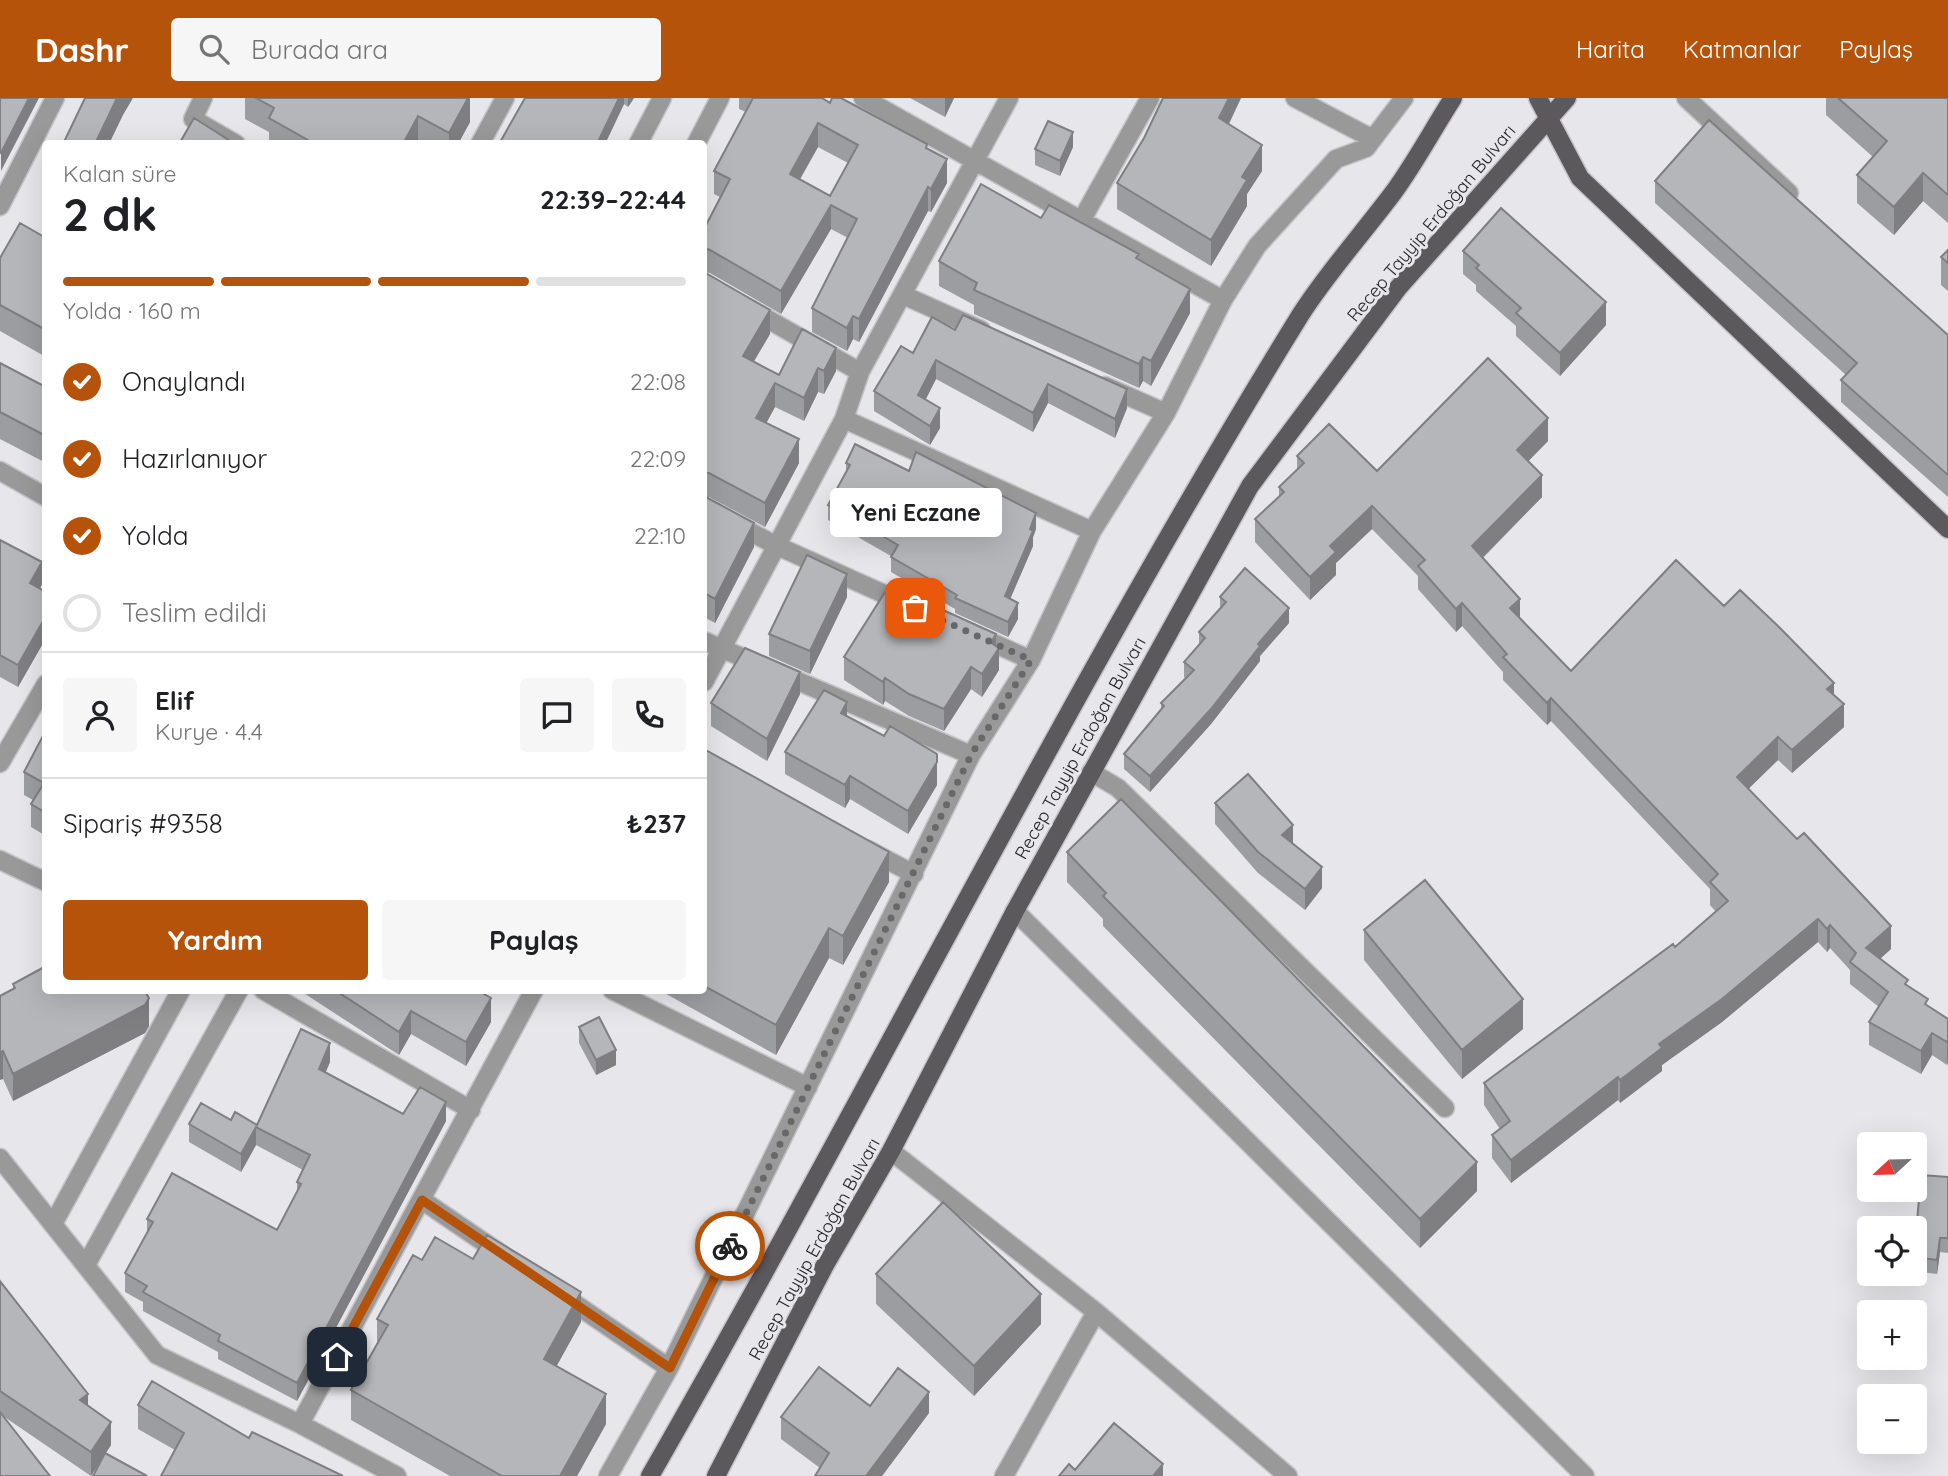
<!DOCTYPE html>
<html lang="tr">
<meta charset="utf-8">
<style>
:root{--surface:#fff;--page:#f6f6f6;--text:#202124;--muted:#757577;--line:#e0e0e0;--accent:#b45309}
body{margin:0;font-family:Quicksand,sans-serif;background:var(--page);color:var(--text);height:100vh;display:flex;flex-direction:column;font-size:26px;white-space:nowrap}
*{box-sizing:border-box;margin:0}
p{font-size:23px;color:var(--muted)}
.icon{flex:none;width:38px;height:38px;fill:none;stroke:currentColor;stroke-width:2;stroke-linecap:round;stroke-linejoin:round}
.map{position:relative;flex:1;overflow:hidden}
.drawer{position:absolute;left:42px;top:42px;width:665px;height:854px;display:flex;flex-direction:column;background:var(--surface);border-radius:7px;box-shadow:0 7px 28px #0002}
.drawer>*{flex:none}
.needle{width:46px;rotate:248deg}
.buttons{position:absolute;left:1857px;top:1034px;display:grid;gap:14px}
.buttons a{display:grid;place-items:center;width:70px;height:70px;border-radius:7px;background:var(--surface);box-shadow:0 7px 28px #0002;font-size:35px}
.pin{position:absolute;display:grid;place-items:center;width:60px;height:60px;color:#fff;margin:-30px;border-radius:14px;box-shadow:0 4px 10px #0006}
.courier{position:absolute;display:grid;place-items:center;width:70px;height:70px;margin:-35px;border:5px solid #b45309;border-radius:50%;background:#fff;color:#222;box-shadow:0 2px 9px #0007}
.bubble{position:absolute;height:49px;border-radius:7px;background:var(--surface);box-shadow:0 7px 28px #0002;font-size:23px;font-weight:700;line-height:49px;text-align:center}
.headline em{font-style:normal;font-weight:700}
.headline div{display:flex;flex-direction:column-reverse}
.headline{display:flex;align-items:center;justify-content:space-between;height:119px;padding:0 21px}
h1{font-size:46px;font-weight:700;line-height:52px}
.bar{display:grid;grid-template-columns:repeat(4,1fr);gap:10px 7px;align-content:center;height:84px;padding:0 21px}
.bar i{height:9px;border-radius:5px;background:var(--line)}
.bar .active{background:var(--accent)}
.bar p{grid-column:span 4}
.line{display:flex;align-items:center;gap:18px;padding:0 21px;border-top:2px solid var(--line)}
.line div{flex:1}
.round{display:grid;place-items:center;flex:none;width:74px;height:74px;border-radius:7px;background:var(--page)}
ol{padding:0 21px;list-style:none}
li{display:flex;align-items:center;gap:21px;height:77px}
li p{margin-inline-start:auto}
li .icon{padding:7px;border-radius:50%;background:var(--accent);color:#fff;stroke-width:4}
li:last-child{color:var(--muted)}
li i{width:38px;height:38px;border:4px solid var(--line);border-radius:50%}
.action{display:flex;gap:14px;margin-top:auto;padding:14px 21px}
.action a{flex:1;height:80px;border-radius:7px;background:var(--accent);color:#fff;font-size:28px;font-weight:700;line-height:80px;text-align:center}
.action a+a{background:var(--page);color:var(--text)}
header{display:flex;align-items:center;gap:42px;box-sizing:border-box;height:98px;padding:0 35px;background:var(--accent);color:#fff}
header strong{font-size:33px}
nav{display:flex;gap:38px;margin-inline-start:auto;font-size:24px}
.search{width:490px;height:63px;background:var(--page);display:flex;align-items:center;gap:18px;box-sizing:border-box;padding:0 24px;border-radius:7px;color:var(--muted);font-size:26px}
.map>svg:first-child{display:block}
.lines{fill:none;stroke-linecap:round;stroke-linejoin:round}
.minor-casing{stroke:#c4c3c7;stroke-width:21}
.major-casing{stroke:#c4c3c7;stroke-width:21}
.minor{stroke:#9a999a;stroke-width:18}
.major{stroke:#5b595b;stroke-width:18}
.wall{fill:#9c9da0;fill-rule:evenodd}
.shaded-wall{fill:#7f7f82}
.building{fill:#b5b6ba;stroke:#7f7f82;stroke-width:2;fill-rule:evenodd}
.done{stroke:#68686a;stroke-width:7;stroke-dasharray:0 12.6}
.route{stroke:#b45309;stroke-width:9}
.labels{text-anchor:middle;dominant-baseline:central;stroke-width:6;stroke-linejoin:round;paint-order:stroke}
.street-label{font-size:18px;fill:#242425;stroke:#e7e6ea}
</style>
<header>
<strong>Dashr</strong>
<div class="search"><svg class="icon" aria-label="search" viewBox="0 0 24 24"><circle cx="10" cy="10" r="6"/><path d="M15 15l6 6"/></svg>Burada ara</div>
<nav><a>Harita</a><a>Katmanlar</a><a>Paylaş</a></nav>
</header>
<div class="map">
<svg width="1948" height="1378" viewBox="0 0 1948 1378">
<rect width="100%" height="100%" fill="#e7e6ea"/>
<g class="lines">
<defs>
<path id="minor" d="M203,0L193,21L236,46
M863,0L1223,202
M1295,0L1373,41
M1686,0L1789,95
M480,46L505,0
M638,46L662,0
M696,46L720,0
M0,108L55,0
M1081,123L1150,0
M903,197L981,232
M750,211L860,274
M1105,288L1166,315
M844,321L1092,433
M0,373L46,399
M704,409L775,447L1031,562
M704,543L971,657
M704,584L844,321L860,274L1009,0
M0,665L46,586
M1091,674L1118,690L1445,1010
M868,752L914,776
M0,762L46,784
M1015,813L1585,1378
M263,892L471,1012
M612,892L808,989
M891,1053L1096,1214L1288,1378
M0,1060L157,1257L300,1326L397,1378
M422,1102L501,1156
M53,1126L181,892
M86,1167L239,892
M562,1197L669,1270
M300,1326L534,892
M608,1378L669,1270L971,657L1031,562L1092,433L1166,315L1223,202L1257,148L1336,61L1366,50L1404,0
M1004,1378L1096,1214"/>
<path id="major" d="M1538,0L1580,80L1948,431
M650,1378C871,993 1067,594 1301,216C1328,174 1363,135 1393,95C1415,65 1433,31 1453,0
M716,1378L825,1167L891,1053L1015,813L1250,388L1398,190L1567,0"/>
</defs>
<use href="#minor" class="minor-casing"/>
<use href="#major" class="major-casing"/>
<use href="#minor" class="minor"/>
<use href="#major" class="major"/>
</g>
<path class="wall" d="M245,0H470V24L458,46H269V34L245,21Z
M525,0H634L628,9L624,6L605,46H499Z
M739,0H822L927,51L947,85L931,114L928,113L859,244L853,241L847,253L812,234V210L848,140L831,131L781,216L710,175L704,174V131L720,99L714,96V73L746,14L739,11ZM818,49L848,65L830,98L800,81Z
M910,0H954L945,19Z
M1241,0L1229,26L1262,73L1247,96V108L1211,168L1117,111V85L1144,40Z
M1826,0H1948V125L1923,103L1894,137L1857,105V77L1873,59L1826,17Z
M1073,49L1060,78L1035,67V51Z
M1655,83L1948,237V399L1841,304V282L1846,277L1655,105Z
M1041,120L1139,161L1190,215L1151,288L1143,283L1139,290L974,216V207L939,188V163Z
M46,140V259L0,233V160Z
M1948,152V193L1941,187V159Z
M1463,153L1606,227L1560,278L1516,238V228L1476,193V187L1463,176Z
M704,174L770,236L753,264L779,277L802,231L836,273L824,296L818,294L804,323L775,309L766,325L799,365L765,429L709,399H705L754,449L715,525L704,519Z
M955,232L1127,310L1115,340L1048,305L1033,334L936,281L926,301L940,330L930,347L874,313V293L913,255Z
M0,265L46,289V365L0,341Z
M1548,343L1528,363L1542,399L1483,460L1520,521L1571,573L1724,508L1834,597L1844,629L1792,675L1778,662L1748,691L1891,851L1880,861L1928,908L1948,921L1947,967L1932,957L1921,976L1869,947V924L1879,909L1850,886V872L1830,850L1827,854L1818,844L1722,924L1662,967V973L1620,1005L1618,1002L1511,1085L1492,1060V1037L1500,1031L1484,1007V985L1675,849L1716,814L1710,807V791L1551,623L1547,627L1503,582V574L1462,528L1456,534L1418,491V478L1372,431L1336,465V477L1310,502L1255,444V421L1279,398V389L1297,371V358L1377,373Z
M846,365L909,373L1036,431L1033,439V448L1010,501L1018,521L1008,539L955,515V511L891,474V458L828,422V407L846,375Z
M0,442L42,486L40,491L46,494V540L18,589L0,579Z
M847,499L810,576L769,558V536Z
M1220,499L1289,525L1260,558V563L1211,626L1150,694L1124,671V656L1161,611V605L1185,580L1184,579V564L1199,547V534L1220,511Z
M936,523L996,548L999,572L982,599L971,591L944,633L909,618L885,603L883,607L844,582V559Z
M800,596L767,663L711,628V605Z
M847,618L937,687L908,736L850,701L845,710L785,676V654Z
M46,634V738L31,729V706L33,702L24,697V674Z
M704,651L889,784L843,867L829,860L776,957L659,892H704Z
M1215,705L1293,746L1322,790L1305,812L1258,775L1215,726Z
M1067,754L1477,1093L1420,1150L1103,828V821L1067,784Z
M1364,832L1523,931L1462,981L1364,862Z
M13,886L149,928L145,935L13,1003L3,981L0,898L13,892Z
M299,892H477L491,924L466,968L411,936L399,957Z
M579,929L616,967L596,977L579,945Z
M330,964L325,975L403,1016L446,1023L297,1303L218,1261V1254L143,1213V1204L125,1194V1175L147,1134V1121L277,1132L297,1094V1084L303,1072L256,1047L241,1074L189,1044V1026L231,1022L257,1027Z
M1948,1079V1155L1940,1154L1937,1176L1914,1173V1158Z
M422,1162L581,1224L556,1268L606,1326L577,1378H450L351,1322V1292L377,1245V1221Z
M876,1176L1041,1226L974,1298L876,1206Z
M0,1183L88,1307L111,1347L91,1378L3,1318L0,1378Z
M138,1307L249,1340L175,1352L138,1331Z
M870,1308L929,1315L882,1378H815L820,1370L781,1341V1319Z"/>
<path class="shaded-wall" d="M29,0H39L1,73V55Z
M117,0H133L123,17L109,46H95Z
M468,0H470V24L458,46H449V35Z
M619,0H624V6L605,46H597Z
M628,0H634L628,9Z
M945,0H954L945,19Z
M1229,0H1241L1219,46V20Z
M418,18V45L403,46Z
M818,25V49L790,99V76Z
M1073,34V49L1060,78V63Z
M1262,47V73L1247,96V108L1211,168V142L1242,79Z
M947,61V85L931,114V91Z
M1923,75V103L1894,137V109Z
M928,89V113L859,244V221Z
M831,107V131L781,216V193Z
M1190,191V215L1151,288V263Z
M1606,204V227L1560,278V255Z
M770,212V236L743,282V258Z
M853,218V241L847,253V230Z
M836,250V273L824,296V273Z
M1143,259V283L1139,290V266Z
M936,262V281L918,316V297Z
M818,270V294L804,323V300Z
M775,285V309L756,344V320Z
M1048,286V305L1033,334V315Z
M1127,291V310L1115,340V321Z
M940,310V330L930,347V328Z
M1548,320V343L1517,375V352Z
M799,341V365L765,429V405Z
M1542,377V399L1472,470V448Z
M1372,408V431L1336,465V477L1310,502V479L1330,448Z
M1036,415V431L1033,439V448L1005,513V498Z
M754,425V449L715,525V501Z
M42,464V486L30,508V485Z
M847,476V499L810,576V553Z
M1520,501V524L1510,510Z
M1018,505V521L1008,539V524Z
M1462,505V528L1456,534V511Z
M1289,510V525L1260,558V563L1211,626L1150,694V678L1258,546Z
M46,518V540L18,589V567Z
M996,536V554L999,550V572L982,599V576L991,545Z
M971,569V591L944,633V611Z
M800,574V596L767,663V641Z
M885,580V603L883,607V584Z
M1834,585V608L1827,591Z
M1551,600V623L1547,627V605Z
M847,604V627L841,615Z
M1844,606V629L1792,675V652Z
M1778,639V662L1737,702V679Z
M937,664V687L908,736V713Z
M850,678V701L845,710V687Z
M1293,727V748L1282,737Z
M889,754V784L843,867V838Z
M1322,769V790L1305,812V791Z
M1818,821V844L1722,924L1662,967V973L1620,1005V982L1659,946Z
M1830,827V850L1827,854V831Z
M1891,828V851L1866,873V850Z
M829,830V860L776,957V927Z
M149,900V928L145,935L13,1003V976Z
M491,900V924L466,968V944Z
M1523,901V931L1462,981V952Z
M411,913V936L399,957V934Z
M1932,935V957L1921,976V953Z
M1948,942V964L1947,967V944Z
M330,945V964L319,990V971Z
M616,952V967L596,977V962Z
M3,953V981L0,982V955Z
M1618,979V1002L1511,1085V1062Z
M446,1004V1023L297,1303V1285Z
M256,1029V1047L241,1074V1056Z
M1477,1064V1093L1420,1150V1121Z
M1940,1140V1154L1937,1176V1162Z
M581,1194V1224L544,1291V1261Z
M1041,1196V1226L974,1298V1268Z
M929,1294V1315L882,1378H866Z
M88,1296V1319L80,1302Z
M606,1296V1326L577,1378H560Z
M111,1324V1347L91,1378V1354Z
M1163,1366V1378H1153Z"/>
<path class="building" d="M0,0H29L1,55L0,54Z
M85,0H117L95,46H63Z
M256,0H468L449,35L418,18L403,46H315L269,20L274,10Z
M525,0H619L597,46H499Z
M753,0H822L830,5L832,0H841L927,46L926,50L947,61L931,91L928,89L859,221L853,218L847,230L812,210L857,121L831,107L781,193L710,152L704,150V131L730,81L714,73ZM818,25L858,47L830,98L790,76Z
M1163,0H1229L1219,20L1262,47L1242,79L1247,82L1211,142L1117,85L1144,40Z
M1838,0H1948V97L1923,75L1894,109L1857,77L1887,43Z
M194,20L235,46H179Z
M1709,22L1948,237V377L1841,282L1857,265L1655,83Z
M1048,23L1073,34L1060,63L1035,51Z
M981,86L1041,120L1049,107L1139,156L1136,160L1190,191L1151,263L1143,259L1139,266L974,192L977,185L939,163Z
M1501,110L1606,204L1560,255L1516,215L1521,210L1476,170L1479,167L1463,153Z
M20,125L46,140V232L0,207V160Z
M1948,152V165L1941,159Z
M704,174L770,212L743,258L779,277L802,231L836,250L824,273L818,270L804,300L775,285L756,320L799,341L765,405L709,375H704Z
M963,217L1127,291L1115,321L1048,286L1033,315L936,262L918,297L940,310L930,328L874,293L901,248L913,255L932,219L955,232Z
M1488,260L1548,320L1517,352L1542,377L1472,448L1520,501L1510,510L1571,573L1676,462L1724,508L1740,492L1779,529L1834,585L1827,591L1844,606L1792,652L1778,639L1737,679L1797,741L1804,735L1891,828L1866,850L1908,882L1905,886L1928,901L1925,906L1948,921V942L1947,944L1932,935L1921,953L1869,924L1888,894L1850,864L1856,855L1830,827L1827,831L1818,821L1722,901L1659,946L1662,950L1620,982L1618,979L1511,1062L1492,1037L1510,1023L1484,985L1673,846L1675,849L1728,803L1710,784L1718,776L1551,600L1547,605L1503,559L1507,556L1462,505L1456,511L1418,468L1425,462L1372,408L1330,448L1336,454L1310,479L1255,421L1284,394L1279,389L1304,365L1297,358L1329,326L1377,373Z
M0,265L46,289V338L0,314Z
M855,346L909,373L916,354L1036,415L1030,431L1033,433L1005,498L1018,505L1008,524L955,500L957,497L891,459L898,447L828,407L850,367L846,365Z
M704,398L754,425L715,501L704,495Z
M0,442L42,464L30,485L46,494V518L18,567L0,557Z
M807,457L847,476L810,553L769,536Z
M1245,470L1289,510L1258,546L1260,548L1211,611L1150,678L1124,656L1164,608L1161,605L1194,572L1184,564L1205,540L1199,534L1226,504L1220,499Z
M887,491L936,523L943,512L996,536L991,545L999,550L982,576L971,569L944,611L909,596L885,580L883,584L844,559Z
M745,550L800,574L767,641L711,605Z
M824,592L847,604L841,615L884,638L890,628L937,656V664L908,713L850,678L845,687L785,654Z
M45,634H46V715L31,706L44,685L24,674Z
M704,651L889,754L843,838L829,830L776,927L704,888Z
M1248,676L1293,727L1282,737L1322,769L1305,791L1258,754L1215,705Z
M1121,701L1477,1064L1420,1121L1103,798L1106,795L1067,754Z
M1425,782L1523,901L1462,952L1364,832Z
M46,868V892H144L149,900L145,907L13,976L3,953L0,955V898L15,890L13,886Z
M335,892H477L491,900L466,944L411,913L399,934Z
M599,919L616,952L596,962L579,929Z
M301,931L330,945L319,971L403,1016L420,989L446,1004L297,1285L218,1243L220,1237L143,1194L147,1188L125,1175L153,1124L147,1121L172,1075L277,1132L301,1086L297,1084L310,1057L256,1029L241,1056L189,1026L201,1005L231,1022L235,1014L257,1027Z
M1921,1077L1948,1079V1140H1940L1937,1162L1914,1159Z
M943,1104L1041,1196L974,1268L876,1176Z
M487,1137L581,1194L544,1261L606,1296L560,1378H502L351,1292L388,1227L377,1221L413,1157L422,1162L435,1139L473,1161Z
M0,1183L88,1296L80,1302L111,1324L91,1354L0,1293Z
M819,1269L870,1308L898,1270L929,1294L866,1378H815L829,1355L781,1319Z
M152,1283L249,1340L252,1334L343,1378H161L184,1335L138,1307Z
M0,1314L50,1378H0Z
M1114,1325L1163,1366L1153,1378H1059L1069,1366L1075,1372Z
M105,1355L147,1378H93Z"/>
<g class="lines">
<path class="done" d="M730,1148L971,657L1031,562L915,510"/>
<path class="route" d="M337,1259L422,1102L670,1270L730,1148"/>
</g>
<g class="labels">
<g class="street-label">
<text transform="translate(1431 125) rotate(-50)">Recep Tayyip Erdoğan Bulvarı</text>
<text transform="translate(1080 650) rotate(-61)">Recep Tayyip Erdoğan Bulvarı</text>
<text transform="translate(814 1151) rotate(-61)">Recep Tayyip Erdoğan Bulvarı</text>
</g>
</g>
</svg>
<div class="buttons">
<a><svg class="needle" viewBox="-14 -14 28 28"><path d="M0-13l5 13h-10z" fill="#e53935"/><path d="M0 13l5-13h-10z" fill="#757577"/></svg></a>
<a><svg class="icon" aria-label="locate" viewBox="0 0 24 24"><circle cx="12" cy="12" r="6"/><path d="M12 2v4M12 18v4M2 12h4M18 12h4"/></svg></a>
<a>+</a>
<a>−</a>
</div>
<div class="pin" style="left:915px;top:510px;background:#ea580c"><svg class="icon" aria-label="bag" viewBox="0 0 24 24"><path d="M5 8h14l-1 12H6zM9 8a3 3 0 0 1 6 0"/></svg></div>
<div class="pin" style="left:337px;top:1259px;background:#1f2937"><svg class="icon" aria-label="home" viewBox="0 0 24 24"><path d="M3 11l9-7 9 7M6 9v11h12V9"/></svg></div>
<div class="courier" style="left:730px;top:1148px"><svg class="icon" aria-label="bike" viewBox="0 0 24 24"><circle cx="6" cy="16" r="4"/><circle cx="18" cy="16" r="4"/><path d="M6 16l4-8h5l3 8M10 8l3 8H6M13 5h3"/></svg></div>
<div class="bubble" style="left:830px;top:390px;width:172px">Yeni Eczane</div>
<section class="drawer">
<div class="headline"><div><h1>2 dk</h1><p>Kalan süre</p></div><em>22:39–22:44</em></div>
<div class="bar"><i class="active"></i><i class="active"></i><i class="active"></i><i></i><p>Yolda · 160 m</p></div>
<ol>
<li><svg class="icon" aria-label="check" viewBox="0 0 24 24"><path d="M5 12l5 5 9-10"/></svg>Onaylandı<p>22:08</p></li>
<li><svg class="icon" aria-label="check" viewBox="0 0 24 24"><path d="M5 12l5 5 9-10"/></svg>Hazırlanıyor<p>22:09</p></li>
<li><svg class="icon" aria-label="check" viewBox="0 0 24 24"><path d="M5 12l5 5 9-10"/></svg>Yolda<p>22:10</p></li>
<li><i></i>Teslim edildi</li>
</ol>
<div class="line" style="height:126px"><a class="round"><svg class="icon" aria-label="person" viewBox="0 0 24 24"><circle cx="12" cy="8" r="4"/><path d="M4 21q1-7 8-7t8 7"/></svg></a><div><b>Elif</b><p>Kurye · 4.4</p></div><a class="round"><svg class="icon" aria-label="chat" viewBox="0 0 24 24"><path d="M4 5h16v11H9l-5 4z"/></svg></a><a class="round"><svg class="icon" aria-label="phone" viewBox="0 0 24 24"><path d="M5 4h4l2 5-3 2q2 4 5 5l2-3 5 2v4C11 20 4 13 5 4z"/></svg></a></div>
<div class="line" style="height:91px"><div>Sipariş #9358</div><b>₺237</b></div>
<div class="action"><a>Yardım</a><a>Paylaş</a></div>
</section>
</div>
